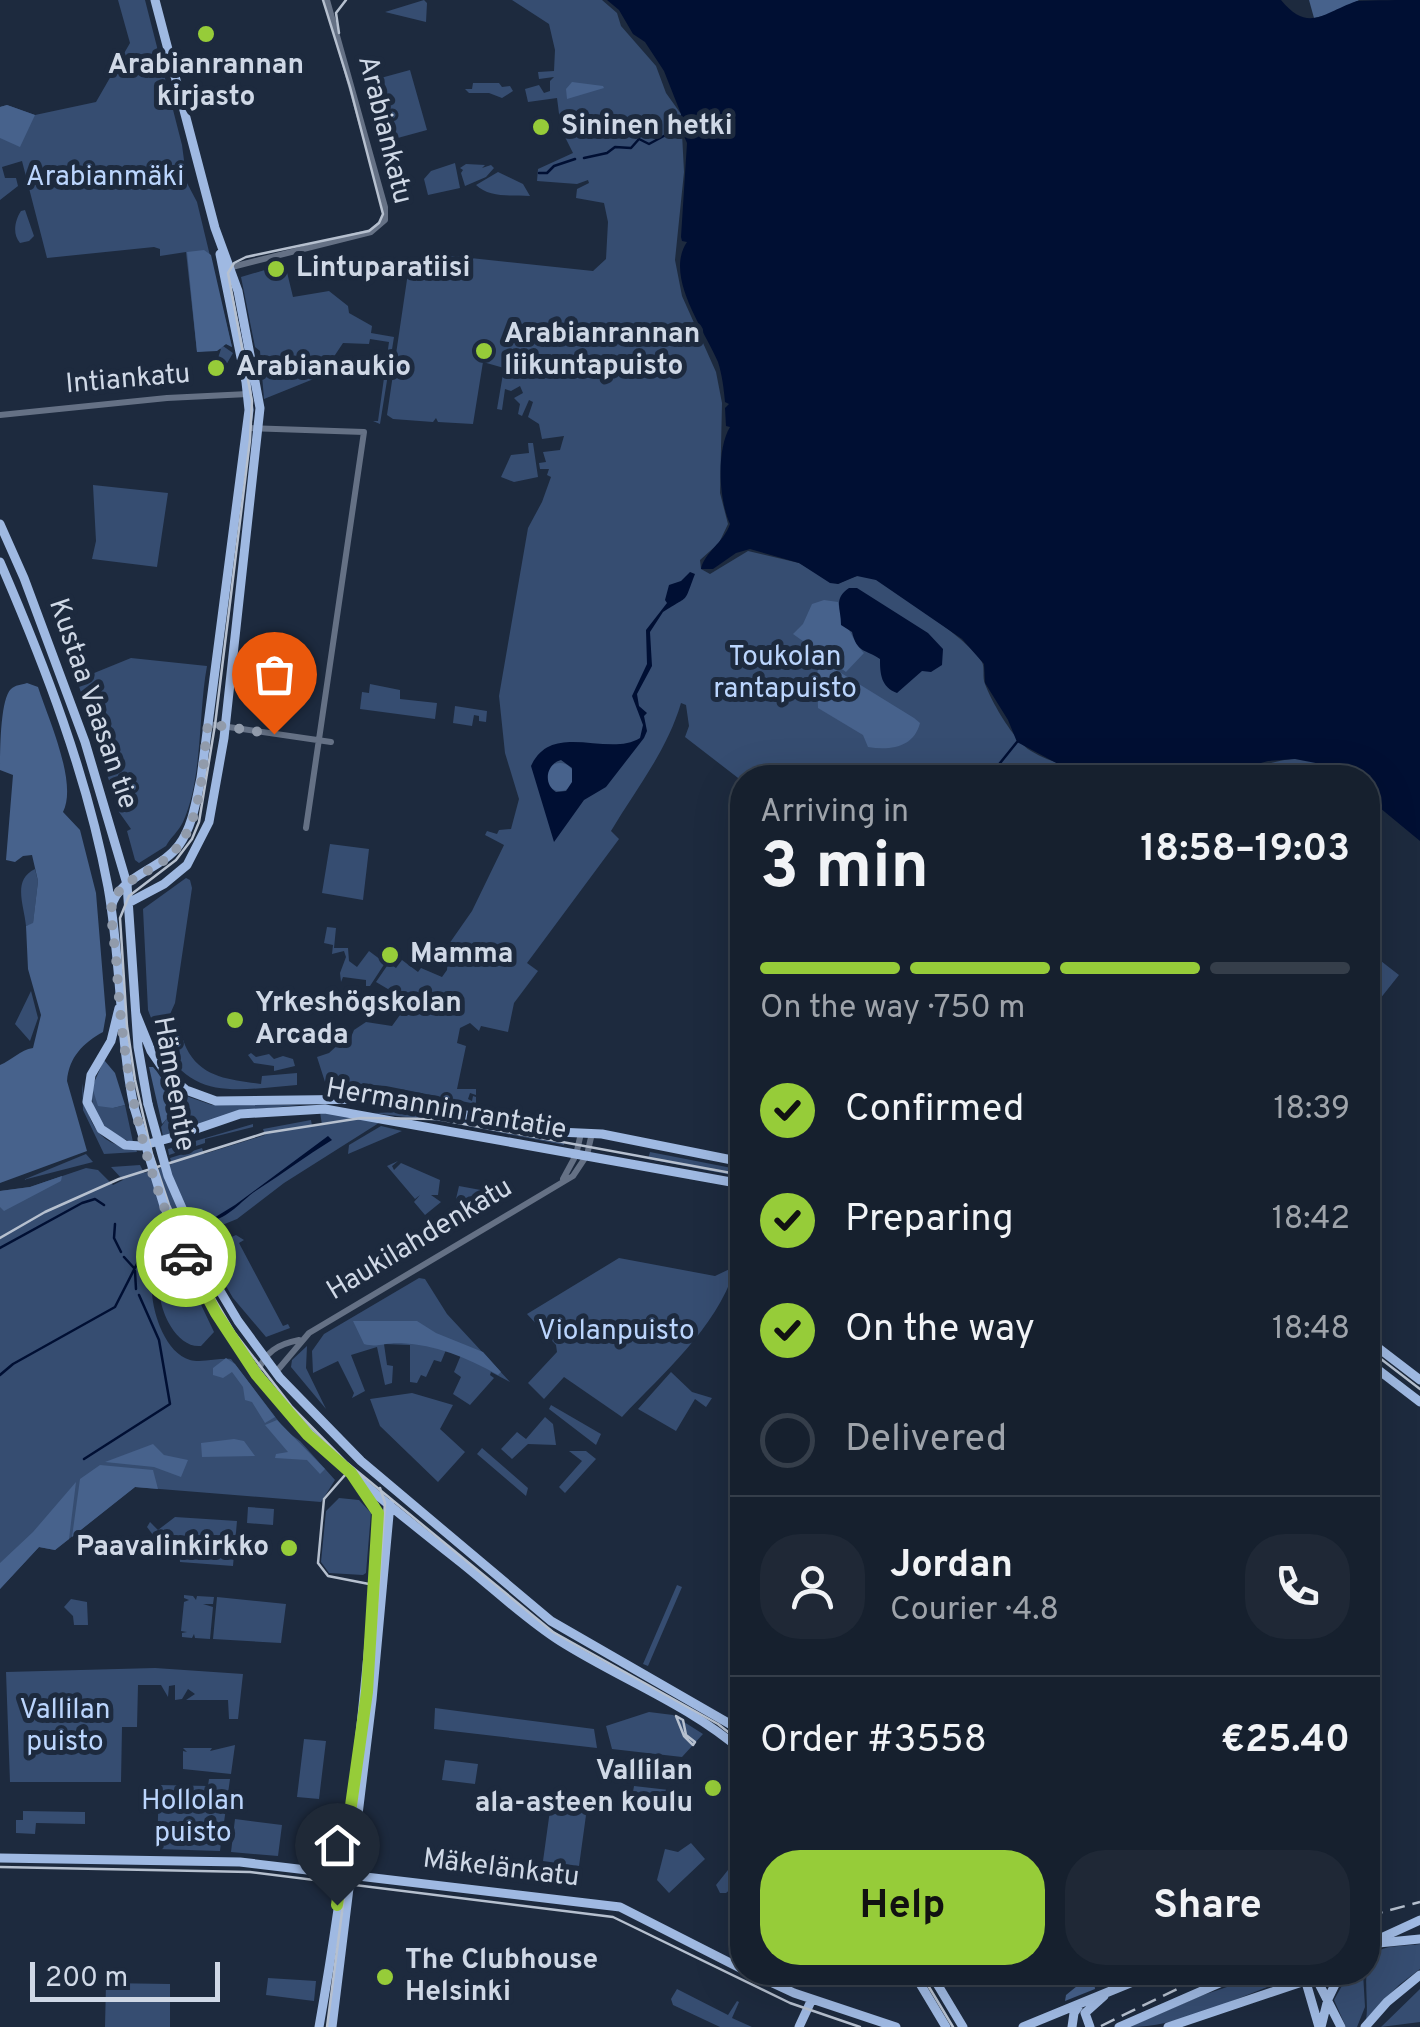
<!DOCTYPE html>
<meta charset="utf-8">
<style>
:root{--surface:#16202e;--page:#1f2836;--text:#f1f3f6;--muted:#9ea3aa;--line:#353e4a;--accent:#96cc39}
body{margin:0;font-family:Overpass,sans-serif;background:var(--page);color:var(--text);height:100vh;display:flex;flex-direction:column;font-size:38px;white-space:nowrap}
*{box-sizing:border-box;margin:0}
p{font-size:32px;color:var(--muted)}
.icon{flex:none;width:55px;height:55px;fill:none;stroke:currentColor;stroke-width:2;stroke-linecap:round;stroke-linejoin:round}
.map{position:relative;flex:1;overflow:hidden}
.details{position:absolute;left:730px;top:765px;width:650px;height:1220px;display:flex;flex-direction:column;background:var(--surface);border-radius:40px;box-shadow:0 10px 40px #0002,0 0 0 2px var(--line)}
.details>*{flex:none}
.scale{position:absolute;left:30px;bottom:25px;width:190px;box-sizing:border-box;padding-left:10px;border:5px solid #cfd8e6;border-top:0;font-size:28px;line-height:35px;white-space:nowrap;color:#cfd8e6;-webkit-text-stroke:8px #1d2a3e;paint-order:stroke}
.pin{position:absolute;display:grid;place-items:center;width:85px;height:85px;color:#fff;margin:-102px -42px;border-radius:50% 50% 50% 0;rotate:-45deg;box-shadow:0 0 10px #0007}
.pin .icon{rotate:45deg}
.courier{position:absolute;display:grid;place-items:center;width:100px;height:100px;margin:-50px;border:8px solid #96cc39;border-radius:50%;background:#fff;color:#222;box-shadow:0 2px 12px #0007}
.head em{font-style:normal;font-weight:700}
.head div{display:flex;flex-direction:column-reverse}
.head{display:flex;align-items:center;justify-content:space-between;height:170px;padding:0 30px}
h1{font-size:65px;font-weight:700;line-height:75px}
.bar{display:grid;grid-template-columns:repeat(4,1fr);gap:15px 10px;align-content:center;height:120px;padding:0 30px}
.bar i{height:12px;border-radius:8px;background:var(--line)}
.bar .current{background:var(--accent)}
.bar p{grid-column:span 4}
.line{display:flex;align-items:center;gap:25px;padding:0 30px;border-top:2px solid var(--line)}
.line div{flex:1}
.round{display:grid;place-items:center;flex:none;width:105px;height:105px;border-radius:40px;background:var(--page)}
ol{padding:0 30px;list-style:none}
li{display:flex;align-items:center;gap:30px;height:110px}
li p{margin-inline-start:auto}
li .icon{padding:10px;border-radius:50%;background:var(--accent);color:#111;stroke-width:4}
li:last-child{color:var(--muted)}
li i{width:55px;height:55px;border:5px solid var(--line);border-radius:50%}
.button{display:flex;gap:20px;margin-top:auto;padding:20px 30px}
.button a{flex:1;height:115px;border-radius:40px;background:var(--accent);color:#111;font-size:40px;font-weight:700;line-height:115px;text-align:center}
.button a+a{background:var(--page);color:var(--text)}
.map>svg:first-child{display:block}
.green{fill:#364d71}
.forest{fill:#47628c}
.water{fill:#000f33;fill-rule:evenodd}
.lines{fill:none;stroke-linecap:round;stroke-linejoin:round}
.stream{stroke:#000f33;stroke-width:2.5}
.minor{stroke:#657185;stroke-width:6}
.major{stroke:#9fb9e2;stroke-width:9}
.tram{stroke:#b6c0cf;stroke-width:2.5}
.rail{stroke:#b6c0cf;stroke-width:2.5;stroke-dasharray:15 8;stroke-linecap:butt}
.major-bridge{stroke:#9fb9e2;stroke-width:9}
.done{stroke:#919bab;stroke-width:10;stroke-dasharray:0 18}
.route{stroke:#96cc39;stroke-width:12}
.poi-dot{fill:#96cc39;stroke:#1d2a3e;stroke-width:4}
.labels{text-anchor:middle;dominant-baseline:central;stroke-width:10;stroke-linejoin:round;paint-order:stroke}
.poi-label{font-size:28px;font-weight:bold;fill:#cfd8e6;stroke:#1d2a3e;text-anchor:start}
.street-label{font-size:28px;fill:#cfd8e6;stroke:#1d2a3e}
.park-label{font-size:28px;fill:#bbd5fd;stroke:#1d2a3e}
</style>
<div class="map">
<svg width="1420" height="2027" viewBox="0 0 1420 2027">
<rect width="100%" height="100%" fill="#1d2a3e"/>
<path class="green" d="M118,0H145L182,145L187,183L197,202L232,347L226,344L223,346L233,353L222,372L217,361L221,349L197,352L186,252L160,256V249L154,247L47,258L22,161L2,167L5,178H16L18,186L0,200V107L7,105L35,115L96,102L130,43Z
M424,0L427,3L426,22L385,12Z
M512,0H602L617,13L621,26L656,66L666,93L681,114L684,172L675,260L682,296L716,372L722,403L720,493L728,524L719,543L700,560L701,569L710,574L748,551L799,563L838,584C847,580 857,574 867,576C885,580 974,644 982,662C985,668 982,677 985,684C992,703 1015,742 1031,751C1073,776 1105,765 1149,765C1177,765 1205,771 1233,770C1274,768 1302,742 1341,777L818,776L742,778V781L685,737L689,726L686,705L681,703C667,751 636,789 611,831L619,839L527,963L538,971L514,1003L508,1032L481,1026L479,1031L470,1023L460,1028L457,1043L466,1046L457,1089H476V1095L470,1093L468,1099L472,1101L473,1096L476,1097V1104L386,1086L325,1082L317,1057L329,1053L341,1042H349L354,1030L366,1022L392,1026L405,1008L420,1011V1008L376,982L389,963L396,968L402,960L418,972L421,968L442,977L447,970L449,944L472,911L504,845L485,835L487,831L497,834L499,830L511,829L519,799L505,753L499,696L528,528L542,502L551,477L547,475L549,469H540L539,463L546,462L543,452L560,450L564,436L542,439L539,424L528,417L533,402L529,400L522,416L518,414L520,404L514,398L523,393L520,386L511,391L505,389L502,410L497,409L504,368L483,362L473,424L438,422L436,418L433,422L393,419L387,415L409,266L452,256L593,271L606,259L608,222L604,203L576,198L577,189L589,183L588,180L577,184L537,181L538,169L573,153L561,129L557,98L528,102L525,89L539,85L544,93L550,91V81L554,77L539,79L538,72L554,71L555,50L549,24Z
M410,70L427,130L394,139L377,79Z
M473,83H499L502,87L510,86L513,91L502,98L489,93H469L465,89H472Z
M455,163L460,188L428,195L424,179L431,171Z
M466,164L485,165L482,168L491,165L494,168L486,177L465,186L461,173L463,170L460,168Z
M498,172L523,184L530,196C513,195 489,198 476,185Z
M25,210L34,236L29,241L20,243C12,234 15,220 21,211Z
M285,264L293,297L329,291L348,306L349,313L372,326L371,333L394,337L380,424L373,421H378L389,342L370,339L369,344L343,343L321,376L264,399L260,351L255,347L241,277Z
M528,443H533L538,477L514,482L501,477L511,455L529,453Z
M93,485L168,493L157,567L92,559L96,541Z
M131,658L207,666C198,714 203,778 183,822C178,832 171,837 166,846L139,863L135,860L127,831L131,829L119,812L77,680Z
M370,684L400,690V699L437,703L435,719L360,709L362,692L369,693Z
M455,706L487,711L486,722L479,721V716L474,715L472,726L453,723Z
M330,844L369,849L363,900L322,893Z
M35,869L38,881L33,924L26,926C24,904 12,880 35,869Z
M186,878L190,880L192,888L175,1003L159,1039L148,1010L143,909Z
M327,927L336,928L334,948H348L349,961L357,967L369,951L385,963L370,986H366V980L343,977L341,982L340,973L346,957L344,951L332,954L333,945L324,943Z
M1368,951L1399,975L1368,1014Z
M31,991L38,1018L30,1041L15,1024Z
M177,1013L175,1028C184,1036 182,1041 189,1053C205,1079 234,1080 261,1084L262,1076L297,1073V1085C241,1089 191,1103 162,1043Z
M251,1053L256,1057L269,1054L274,1059L283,1056L293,1059L295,1066L274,1071V1066L254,1063L248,1055Z
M164,1080L189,1097L212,1105H299L248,1110L163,1136L161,1127C173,1111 174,1098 164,1080Z
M82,1083C87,1117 93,1145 136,1149L137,1152L104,1154L83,1110Z
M92,1087L113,1108L125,1105L133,1142C107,1135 89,1115 92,1087Z
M320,1112L382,1121L284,1183L237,1219L153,1253C158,1271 151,1276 152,1292C153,1315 166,1353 190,1360C201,1363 219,1358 231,1359L286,1431L300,1441L335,1480L321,1502L135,1487L55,1550L39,1547L0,1589V1191L30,1187L86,1168L98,1170L113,1185L123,1180L111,1167L140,1165L144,1173L172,1164L170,1158L202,1148L204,1154L265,1135L263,1129L311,1120L312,1126L322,1125Z
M405,1112L565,1138L564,1145L446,1122L373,1113Z
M253,1124V1127L205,1139V1143L169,1155L168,1149Z
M381,1126L402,1131L348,1154L349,1145Z
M650,1152L742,1170V1177L648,1159Z
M86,1154L93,1162L23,1180Z
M398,1161L392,1166L394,1170L401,1163L440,1180L438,1195H431L441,1202L425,1215L414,1202L420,1195L415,1199L387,1166Z
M459,1186L486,1191L488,1194L465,1207L456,1199Z
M236,1235L244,1240L239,1243L283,1326L288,1324L290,1328L266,1337L233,1298L216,1269L190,1282L183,1268L218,1249L216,1244Z
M619,1258L715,1276L736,1266C717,1328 665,1371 622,1417L564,1377L544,1399L528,1383L557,1352L556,1345L527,1314Z
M179,1268L195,1292L214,1332L201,1346C171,1349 150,1290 164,1275C168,1271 174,1271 179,1268Z
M419,1278L425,1279L447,1314L510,1382L491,1372L490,1375L494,1378L470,1405L453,1394L461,1377L454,1372L461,1355L446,1350L441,1362L434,1360L426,1377L421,1375L417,1383L410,1382V1345L384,1344L387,1365L393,1366L392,1383L385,1385L377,1347L351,1355L365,1391L352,1398L354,1393L338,1361L313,1373L312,1351L324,1334Z
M742,1339V1412L734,1386Z
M307,1346L306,1368L326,1409L291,1367L292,1360Z
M671,1372L692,1392L712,1398L706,1407L695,1399L676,1431L638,1409Z
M412,1393L453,1405L440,1429L465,1452L438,1482L380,1426L370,1399Z
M551,1405L601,1434L596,1445L549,1409Z
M545,1417L553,1424L556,1445L528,1444L512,1459L501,1449L517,1432L526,1439Z
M482,1448L528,1488L526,1496L477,1454Z
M569,1451H586L596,1459L565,1493L559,1487L582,1461Z
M339,1498L359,1500L371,1513L366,1573L363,1575L329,1573L321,1562L326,1511Z
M248,1507L274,1509L273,1525L247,1523Z
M175,1517L237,1521L233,1566L180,1562L179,1549L164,1546L156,1536L162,1533L153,1535L147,1527L150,1522L158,1530Z
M677,1585L682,1587L648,1666L643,1664Z
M184,1595L193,1596L196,1600L197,1596L214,1597L213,1604H203L213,1607L210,1639L195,1638L194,1634L192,1638L182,1637V1633L187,1632L181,1631L184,1602L189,1600L184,1598Z
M217,1597L286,1604L281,1643L213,1639Z
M71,1599L87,1602L88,1625H74L73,1616L64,1607Z
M155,1668L243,1674L238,1719H229L228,1700H186L195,1694L188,1689L182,1699L175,1700V1685L169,1686L168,1697L161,1685H138L137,1727H122L121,1782H10L6,1672Z
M435,1708L594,1729L597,1748L434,1729Z
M649,1712L673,1715L703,1734L682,1757L612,1749L606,1726Z
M304,1739L326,1741L319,1799L297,1797Z
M235,1745L231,1774L183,1769V1751L187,1752L183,1748H212L210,1751Z
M445,1760L478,1764L475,1784L442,1780Z
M209,1779H230L220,1851L157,1849L159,1785L208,1786Z
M634,1786L669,1790L664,1809L631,1804Z
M551,1803L587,1808L579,1866L543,1861Z
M23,1811L85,1812V1824L36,1823L35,1834L16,1833V1820H23Z
M235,1819L282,1825L278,1856L231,1852Z
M691,1843L705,1859L669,1893L657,1880L665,1849L678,1852Z
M728,1870L731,1873L735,1871L739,1881L742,1879V1892L734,1886L726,1893H720L716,1885Z
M1420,1944V1969L1399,1985L1366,2019C1370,2000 1358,1962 1380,1950C1389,1945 1409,1946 1420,1944Z
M1269,1973H1275L1278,1983C1231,2000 1179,2027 1129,2027L1203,1995Z
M1349,1973H1363L1365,2007L1357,2027H1346L1334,2000Z
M268,1978L316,1981L314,2001L266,1995Z
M106,1983L170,1984V2027H105Z
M677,1989L728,2015L737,2001L739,2002L732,2018L752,2027H720L673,2005L671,1999Z
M1420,1989V2022L1381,2027Z"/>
<path class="forest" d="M1309,0H1359L1335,13L1314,18Z
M572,82L603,86L604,88L567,99L566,89Z
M7,105L35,115L20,147L0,138V107Z
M204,250L211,255L232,347L226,344L217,351L197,352L187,252Z
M824,600L838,602C839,613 857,647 864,653L846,672L793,634L803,624L812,604Z
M820,660L914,718L920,723C914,747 891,751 868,747L863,735L818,708L817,674Z
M27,683L38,687C48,718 78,783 63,812L80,830L96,893L106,1015L103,1032C83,1043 69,1057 67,1081L87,1151L0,1183V1065C12,1060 20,1050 33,1048L41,1015L28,969L26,926L33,923L38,881L32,855L23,856L15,862L6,860L13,775L0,770C0,753 0,699 11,689C15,685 21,685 27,683Z
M546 777a14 14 0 1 1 28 0a14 14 0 1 1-28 0Z
M104,1060L115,1073L125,1105L113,1108L98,1106L92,1087Z
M149,1067H153C167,1083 181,1107 162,1124Z
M62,1176L61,1181L4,1211L0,1207V1191L30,1187Z
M353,1321H417L436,1333L483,1352L501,1372L498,1375C466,1357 436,1345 401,1343C385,1342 378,1348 364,1344Z
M226,1358L235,1364L275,1417L265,1423L252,1402L245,1400L243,1387L232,1372L223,1378L213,1375V1368Z
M277,1420L325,1469L320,1474L307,1460L275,1458L276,1454L288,1452L265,1425Z
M234,1439L244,1441L255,1456L202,1457L201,1443Z
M153,1444L164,1455L188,1460L181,1477L154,1467L105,1462Z
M100,1465L153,1470L158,1489L135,1487L72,1537L80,1479Z
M76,1482L69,1539L55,1550L39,1547L0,1589V1563L33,1532Z
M1080,1973H1093L1095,1989L1065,2001L1066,1995L1082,1982Z"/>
<path class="water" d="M607,0H1281C1309,34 1324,12 1357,1C1374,0 1401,0 1420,0V841L1368,798V778L1341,777L1326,765L1295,759L1268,761L1236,770L1149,765L1074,769L1060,765L1017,742L1008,720L985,683L984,664L962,639L876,580L857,576L838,584L830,583L799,563L750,549L736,553L713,569H701C704,553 724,542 730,524C719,501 716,450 730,427L726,426L725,408L729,404L725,402C724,390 722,374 718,362C704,329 664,276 687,242L682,241L681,237L687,143L680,127L681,114L664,71L645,42L633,34L619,10Z
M690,572L695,574C683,605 691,594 663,612L650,632L652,666L637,694L639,706L647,713L644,716L647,731L644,738L606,787L584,800L554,842L531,766C552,720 608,758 640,738L643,725L632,696L647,664L646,630L667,603L665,600L669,585L681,581ZM561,760L572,768V782L566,791L556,792C543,784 546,764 561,760Z
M849,588H857L928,633L943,649L942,665L931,672L922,671L897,693C881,687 880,674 880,659C865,649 857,653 852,632L841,625C841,608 833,599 849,588Z
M328,1136L332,1140C306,1156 282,1174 257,1190C240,1201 230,1218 209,1221L235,1205Z"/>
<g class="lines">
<path class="stream" d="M584,158L607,153L615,147L631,148L639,139L649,144L673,131L676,122
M539,173H547L554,166L575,159
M988,778L1017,742
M115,1224L114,1238L121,1252
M195,1226L210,1220
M157,1244L174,1235
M0,1248L82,1203L95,1199L104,1205
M124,1257L134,1268
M135,1271L136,1289
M0,1375L13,1364L115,1307L140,1258L151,1248
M84,1459L170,1404L159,1340L139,1295"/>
<path class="minor" d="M228,268L371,232L385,220V207L327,0
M0,415L167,398L248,394
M246,428L364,432L306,828
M208,724L331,742
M563,1179L576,1155L581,1133
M276,1372L309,1333L573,1176L587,1155L592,1133
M257,1373C265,1352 278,1344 299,1340"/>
<path class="major" d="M0,524L24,578L85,742L127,884L138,1047L148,1104
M0,562C45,666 87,775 108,887C121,960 119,1034 134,1107
M130,902L164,884L187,865L209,822L224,738L260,408L238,291L215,228L155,0
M111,908C118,876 161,870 179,845C193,826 196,800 201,778L249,410L246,382L220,254
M119,1008L111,1041L91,1075L87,1102L101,1129L125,1145L141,1146L170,1138L240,1114L325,1109L742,1184
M136,1014L151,1051L166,1073L186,1090L216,1101L379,1099L558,1132L602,1134L742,1162
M213,1279L238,1321L280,1378L361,1461L551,1621L742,1731
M200,1285C269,1411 349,1474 459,1561C492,1587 524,1618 560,1641C620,1679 688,1704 742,1751
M1368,1340L1420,1380
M1368,1362L1420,1402
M0,1858L240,1862L620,1907L742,1969
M1370,1943L1420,1920
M749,1972L794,1993L896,2027
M913,1972L946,2027
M930,1972L963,2027
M1303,1972L1319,2027
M1313,1972L1341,2027
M319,2027C349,1859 367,1689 379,1519L375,1506L358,1484
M332,2027L372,1700L390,1504
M799,2027L812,1999
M1023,2027L1157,1972
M1072,2027L1074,2013L1080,2004
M1090,2027L1085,2013L1104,1996
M1119,2027L1245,1972
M1168,2027L1305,1981L1311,1972
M1321,2027L1328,1999L1341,1972
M1365,2027L1387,2002L1420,1975"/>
<path class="tram" d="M323,0L350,87L383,214L379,223L369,231L246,257L234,263L228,273L252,401L250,440L215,725L199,822L192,839L176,860L129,896L120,918L127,1026L135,1080L152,1154L169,1205L205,1283L234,1332L292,1407L346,1462L553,1632L718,1724L742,1743
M339,33L336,13L346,0
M0,1238L45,1212L119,1179L265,1133L361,1118L437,1119L742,1175
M1368,1349L1420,1389
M365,1478L356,1473L345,1475L324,1499L318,1563L328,1576L369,1584L377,1594L378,1604
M676,1716L683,1720L686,1735L695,1742L693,1745L684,1736Z
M0,1867L250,1872L613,1917L790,2003L860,2027
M920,1972L953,2027
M327,2027L371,1690L385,1503L380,1488"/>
<path class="rail" d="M1368,1916L1420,1902
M1101,2026L1212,1972"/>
<path class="major-bridge" d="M148,1104L168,1176L213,1279
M134,1107L164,1206L200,1285
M1368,1944L1420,1939"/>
</g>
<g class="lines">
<path class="done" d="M186,1257C142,1168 123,1070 117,971C116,949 110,924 112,902C122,880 150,872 167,858C203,829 202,766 208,724L274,734"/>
<path class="route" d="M186,1257L216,1313L256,1374L308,1435L351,1473L378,1513L367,1692L337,1905"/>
</g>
<g class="poi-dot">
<circle cx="206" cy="34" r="10"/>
<circle cx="541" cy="127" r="10"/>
<circle cx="276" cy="269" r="10"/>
<circle cx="484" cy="351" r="10"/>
<circle cx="216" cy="368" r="10"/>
<circle cx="390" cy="955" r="10"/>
<circle cx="235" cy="1020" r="10"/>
<circle cx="289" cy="1548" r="10"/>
<circle cx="713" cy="1788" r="10"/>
<circle cx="385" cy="1977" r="10"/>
</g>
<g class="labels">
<g class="poi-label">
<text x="206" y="66" text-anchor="middle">Arabianrannan<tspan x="206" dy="32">kirjasto</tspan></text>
<text x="561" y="127">Sininen hetki</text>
<text x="296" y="269">Lintuparatiisi</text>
<text x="504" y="335">Arabianrannan<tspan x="504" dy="32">liikuntapuisto</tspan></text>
<text x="236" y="368">Arabianaukio</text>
<text x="410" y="955">Mamma</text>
<text x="255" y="1004">Yrkeshögskolan<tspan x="255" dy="32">Arcada</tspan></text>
<text x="269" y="1548" text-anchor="end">Paavalinkirkko</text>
<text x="693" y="1772" text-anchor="end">Vallilan<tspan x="693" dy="32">ala-asteen koulu</tspan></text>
<text x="405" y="1961">The Clubhouse<tspan x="405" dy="32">Helsinki</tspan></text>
</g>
<g class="street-label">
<text transform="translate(384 130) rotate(76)">Arabiankatu</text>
<text transform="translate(128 380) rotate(-5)">Intiankatu</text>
<text transform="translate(92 704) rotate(71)">Kustaa Vaasan tie</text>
<text transform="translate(173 1084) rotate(80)">Hämeentie</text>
<text transform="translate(446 1110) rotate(10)">Hermannin rantatie</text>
<text transform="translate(420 1240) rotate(-31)">Haukilahdenkatu</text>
<text transform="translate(501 1869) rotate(7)">Mäkelänkatu</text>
</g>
<g class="park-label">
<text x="105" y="178">Arabianmäki</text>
<text x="785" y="658">Toukolan<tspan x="785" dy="32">rantapuisto</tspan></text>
<text x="616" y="1332">Violanpuisto</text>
<text x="65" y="1711">Vallilan<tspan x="65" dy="32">puisto</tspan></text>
<text x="193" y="1802">Hollolan<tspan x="193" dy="32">puisto</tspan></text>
</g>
</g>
</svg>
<div class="scale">200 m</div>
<div class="pin" style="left:274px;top:734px;background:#ea580c"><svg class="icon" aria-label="bag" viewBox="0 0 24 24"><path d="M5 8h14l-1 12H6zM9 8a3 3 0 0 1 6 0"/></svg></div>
<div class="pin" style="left:337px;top:1905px;background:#1f2937"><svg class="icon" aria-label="home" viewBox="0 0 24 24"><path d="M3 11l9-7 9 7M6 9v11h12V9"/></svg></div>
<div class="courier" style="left:186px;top:1257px"><svg class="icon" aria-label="car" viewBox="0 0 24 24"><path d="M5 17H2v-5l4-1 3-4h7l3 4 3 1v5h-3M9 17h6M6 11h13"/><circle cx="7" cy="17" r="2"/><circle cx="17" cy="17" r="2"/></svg></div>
<section class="details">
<div class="head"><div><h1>3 min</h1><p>Arriving in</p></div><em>18:58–19:03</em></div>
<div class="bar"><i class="current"></i><i class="current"></i><i class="current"></i><i></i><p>On the way · 750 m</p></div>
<ol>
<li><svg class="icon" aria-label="check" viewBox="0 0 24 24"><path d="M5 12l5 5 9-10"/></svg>Confirmed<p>18:39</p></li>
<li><svg class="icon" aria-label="check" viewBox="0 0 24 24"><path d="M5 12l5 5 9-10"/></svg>Preparing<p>18:42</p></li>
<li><svg class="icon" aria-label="check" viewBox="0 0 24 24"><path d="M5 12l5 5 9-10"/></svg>On the way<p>18:48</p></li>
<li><i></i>Delivered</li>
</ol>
<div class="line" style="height:180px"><a class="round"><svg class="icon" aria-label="person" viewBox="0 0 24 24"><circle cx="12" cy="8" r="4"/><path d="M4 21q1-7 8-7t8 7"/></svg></a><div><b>Jordan</b><p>Courier · 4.8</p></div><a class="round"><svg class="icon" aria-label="phone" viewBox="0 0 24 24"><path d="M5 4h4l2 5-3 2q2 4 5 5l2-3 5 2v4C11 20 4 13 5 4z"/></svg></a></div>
<div class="line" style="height:130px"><div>Order #3558</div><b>€25.40</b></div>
<div class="button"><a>Help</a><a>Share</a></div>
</section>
</div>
